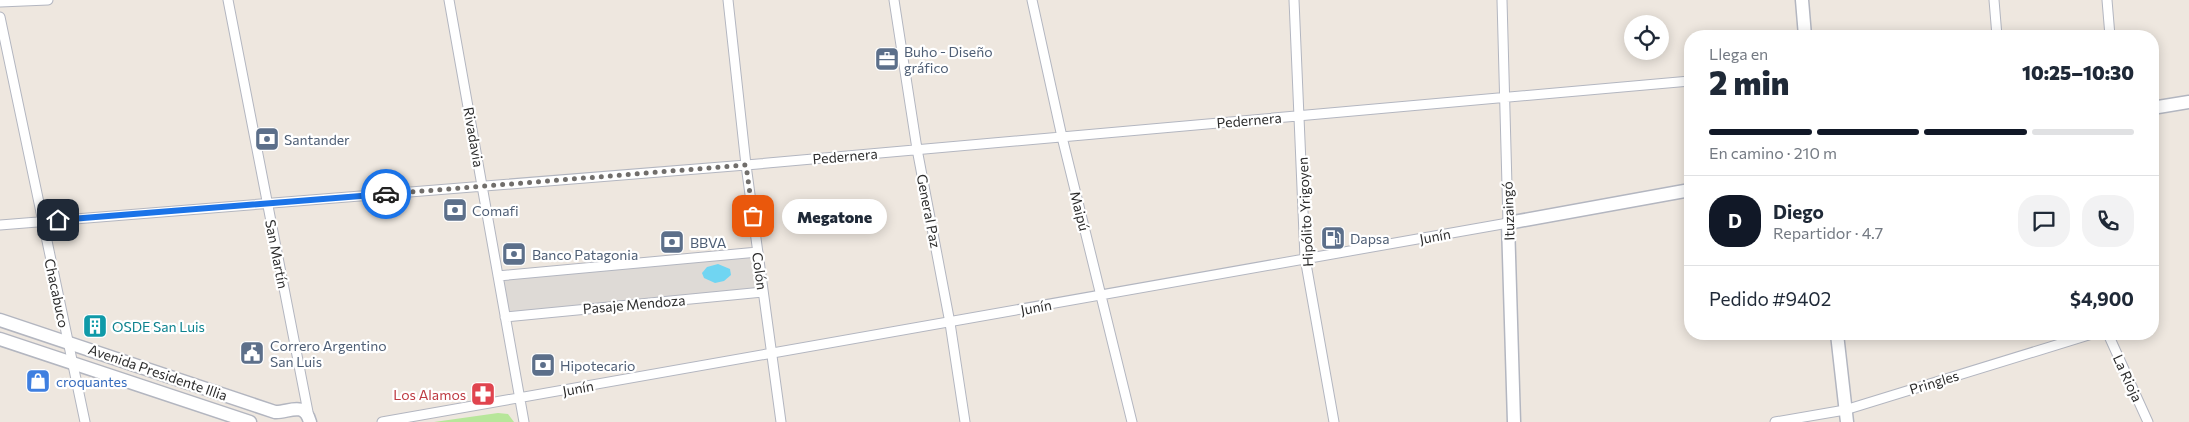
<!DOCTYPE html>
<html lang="es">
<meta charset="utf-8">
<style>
:root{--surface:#fff;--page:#f2f2f3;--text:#1f2937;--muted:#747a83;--line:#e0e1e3;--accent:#111827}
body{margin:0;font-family:Commissioner,sans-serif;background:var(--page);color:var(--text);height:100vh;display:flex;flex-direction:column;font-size:19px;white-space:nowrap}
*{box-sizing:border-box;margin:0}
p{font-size:16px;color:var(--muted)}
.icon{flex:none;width:28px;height:28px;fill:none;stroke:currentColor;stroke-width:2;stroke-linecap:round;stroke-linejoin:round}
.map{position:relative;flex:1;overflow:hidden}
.drawer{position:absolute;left:1684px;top:30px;width:475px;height:310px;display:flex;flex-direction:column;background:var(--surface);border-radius:20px;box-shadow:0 2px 12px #0003}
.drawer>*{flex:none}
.tools{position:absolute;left:1624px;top:15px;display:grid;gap:10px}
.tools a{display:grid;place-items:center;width:45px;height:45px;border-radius:50%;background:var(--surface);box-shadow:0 2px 12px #0003;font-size:25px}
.pin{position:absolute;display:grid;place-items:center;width:42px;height:42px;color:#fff;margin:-21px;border-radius:10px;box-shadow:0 2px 8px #0006}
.courier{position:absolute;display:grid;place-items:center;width:50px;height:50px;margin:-25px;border:4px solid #1a73e8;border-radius:50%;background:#fff;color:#222;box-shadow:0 1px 6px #0007}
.bubble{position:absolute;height:35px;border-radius:18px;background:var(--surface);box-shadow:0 2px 12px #0003;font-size:16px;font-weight:800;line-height:35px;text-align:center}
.summary em{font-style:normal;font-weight:800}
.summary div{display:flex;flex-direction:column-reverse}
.summary{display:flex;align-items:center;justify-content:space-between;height:85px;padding:0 25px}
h1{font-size:32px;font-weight:800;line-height:38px}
.bar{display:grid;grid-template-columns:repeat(4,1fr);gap:8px 5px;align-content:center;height:60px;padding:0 25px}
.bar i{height:6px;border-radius:4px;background:var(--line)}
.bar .selected{background:var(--accent)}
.bar p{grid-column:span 4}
.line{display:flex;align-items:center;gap:12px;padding:0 25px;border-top:1px solid var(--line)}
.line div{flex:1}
.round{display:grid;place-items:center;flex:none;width:52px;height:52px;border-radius:20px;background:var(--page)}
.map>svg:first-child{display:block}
.green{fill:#b7e69a}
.plaza{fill:#dedad6}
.water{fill:#70d5f2}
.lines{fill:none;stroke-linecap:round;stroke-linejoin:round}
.street-casing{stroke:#b3b6c0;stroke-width:11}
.secondary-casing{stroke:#b3b6c0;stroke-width:15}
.street{stroke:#fff;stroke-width:9}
.secondary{stroke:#fff;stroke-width:12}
.done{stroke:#716e6b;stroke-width:5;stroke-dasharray:0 9}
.route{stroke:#1a73e8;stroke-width:6}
.labels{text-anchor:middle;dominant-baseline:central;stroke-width:4.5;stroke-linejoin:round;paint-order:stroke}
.service-label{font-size:14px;fill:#4e5e75;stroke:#fff;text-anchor:start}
.street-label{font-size:14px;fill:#2d2d2d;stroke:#fff}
.culture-label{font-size:14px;fill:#0d838f;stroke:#fff;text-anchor:start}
.shop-label{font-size:14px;fill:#366cbe;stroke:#fff;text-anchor:start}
.health-label{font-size:14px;fill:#be3a42;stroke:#fff;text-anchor:end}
</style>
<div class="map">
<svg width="2189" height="422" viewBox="0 0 2189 422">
<rect width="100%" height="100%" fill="#eee7df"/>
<path class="green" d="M498,413L508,414L514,422H434Z"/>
<path class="plaza" d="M758,252L763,292L505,317L498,276Z"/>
<path class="water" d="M718,264L730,269L731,275L724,281L715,283L704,278L702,273L707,267Z"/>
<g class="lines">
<defs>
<path id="street" d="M228,0L309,417
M449,0L524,422
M728,0L746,165L781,422
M894,0L917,149L950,323L965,422
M1032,0L1062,137L1132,422
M1294,0L1305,258L1334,422
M1994,0L1997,36
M2107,0L2110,36
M0,2L48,0
M0,17L85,422
M0,225L746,165L1690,81
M498,276L758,252
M505,317L763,292
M2108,334L2148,422
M382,422L1508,223L1502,0
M1775,422L1845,410L2092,334"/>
<path id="secondary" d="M1802,0L1805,36
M2152,108L2189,102
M0,320L275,412C288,413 304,400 310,422
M1837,334L1847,422
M0,339L250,422
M1514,422L1508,223L1690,190"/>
</defs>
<use href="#street" class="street-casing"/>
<use href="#secondary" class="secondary-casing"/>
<use href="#street" class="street"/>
<use href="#secondary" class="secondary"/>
</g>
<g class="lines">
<path class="done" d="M386,194L746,165L753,216"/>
<path class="route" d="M58,220L386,194"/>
</g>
<defs>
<symbol id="office-square" viewBox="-11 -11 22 22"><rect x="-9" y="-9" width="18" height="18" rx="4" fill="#5c6f8a" stroke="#fff"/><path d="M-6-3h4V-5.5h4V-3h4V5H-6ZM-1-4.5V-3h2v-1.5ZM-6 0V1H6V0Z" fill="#fff"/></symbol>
<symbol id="bank-square" viewBox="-11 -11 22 22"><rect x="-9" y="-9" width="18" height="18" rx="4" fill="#5c6f8a" stroke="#fff"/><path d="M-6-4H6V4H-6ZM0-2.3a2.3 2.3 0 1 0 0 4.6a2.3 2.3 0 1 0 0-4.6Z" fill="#fff"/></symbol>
<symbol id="fuel-square" viewBox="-11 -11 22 22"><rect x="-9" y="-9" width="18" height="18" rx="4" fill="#5c6f8a" stroke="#fff"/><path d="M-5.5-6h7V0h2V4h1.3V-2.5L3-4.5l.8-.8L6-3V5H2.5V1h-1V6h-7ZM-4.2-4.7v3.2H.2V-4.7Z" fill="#fff"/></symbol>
<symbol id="building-square" viewBox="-11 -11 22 22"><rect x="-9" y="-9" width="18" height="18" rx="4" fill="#0f9aa8" stroke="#fff"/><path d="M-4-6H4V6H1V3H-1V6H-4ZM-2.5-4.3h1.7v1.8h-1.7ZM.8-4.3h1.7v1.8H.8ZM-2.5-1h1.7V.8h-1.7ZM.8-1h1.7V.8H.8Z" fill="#fff"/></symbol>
<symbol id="civic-square" viewBox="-11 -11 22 22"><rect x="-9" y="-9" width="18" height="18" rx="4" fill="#5c6f8a" stroke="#fff"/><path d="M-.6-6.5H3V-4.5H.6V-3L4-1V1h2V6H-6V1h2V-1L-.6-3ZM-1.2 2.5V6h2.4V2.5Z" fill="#fff"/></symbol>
<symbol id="shop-square" viewBox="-11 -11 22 22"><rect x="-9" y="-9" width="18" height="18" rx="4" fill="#3f7fe0" stroke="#fff"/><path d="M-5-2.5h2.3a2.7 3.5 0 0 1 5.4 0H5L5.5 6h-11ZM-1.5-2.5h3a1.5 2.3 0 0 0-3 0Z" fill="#fff"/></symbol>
<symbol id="pharmacy-square" viewBox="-11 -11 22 22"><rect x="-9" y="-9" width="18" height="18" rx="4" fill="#e0444e" stroke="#fff"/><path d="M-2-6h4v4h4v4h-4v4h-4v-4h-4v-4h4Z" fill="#fff"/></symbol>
</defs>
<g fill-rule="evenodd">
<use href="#office-square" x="873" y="45" width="28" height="28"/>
<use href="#bank-square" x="253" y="125" width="28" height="28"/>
<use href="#bank-square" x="441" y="196" width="28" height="28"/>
<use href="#fuel-square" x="1319" y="224" width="28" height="28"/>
<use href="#bank-square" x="658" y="228" width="28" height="28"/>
<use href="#bank-square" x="500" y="240" width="28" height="28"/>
<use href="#building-square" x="81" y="312" width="28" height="28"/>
<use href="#civic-square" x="238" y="339" width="28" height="28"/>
<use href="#bank-square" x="529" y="351" width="28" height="28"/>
<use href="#shop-square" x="24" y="367" width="28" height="28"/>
<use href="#pharmacy-square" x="469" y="380" width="28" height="28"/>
</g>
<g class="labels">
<g class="service-label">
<text x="904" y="51">Buho - Diseño<tspan x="904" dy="16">gráfico</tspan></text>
<text x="284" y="139">Santander</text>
<text x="472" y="210">Comafi</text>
<text x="1350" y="238">Dapsa</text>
<text x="690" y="242">BBVA</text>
<text x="532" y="254">Banco Patagonia</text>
<text x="270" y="345">Correro Argentino<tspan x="270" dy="16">San Luis</tspan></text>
<text x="560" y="365">Hipotecario</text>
</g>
<g class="street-label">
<text transform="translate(1249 120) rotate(-5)">Pedernera</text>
<text transform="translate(474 137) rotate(80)">Rivadavia</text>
<text transform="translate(845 156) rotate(-5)">Pedernera</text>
<text transform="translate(929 211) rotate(79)">General Paz</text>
<text transform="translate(1080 211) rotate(76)">Maipú</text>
<text transform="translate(1508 211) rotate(-92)">Ituzaingó</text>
<text transform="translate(1305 212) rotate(-93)">Hipólito Yrigoyen</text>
<text transform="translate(1435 236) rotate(-10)">Junín</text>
<text transform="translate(277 254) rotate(79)">San Martín</text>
<text transform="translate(760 271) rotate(82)">Colón</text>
<text transform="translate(57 293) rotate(78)">Chacabuco</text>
<text transform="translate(634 304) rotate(-5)">Pasaje Mendoza</text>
<text transform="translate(1036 307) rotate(-10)">Junín</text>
<text transform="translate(158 372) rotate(19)">Avenida Presidente Illia</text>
<text transform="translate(2128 378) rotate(65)">La Rioja</text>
<text transform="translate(1934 382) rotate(-17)">Pringles</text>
<text transform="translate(578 388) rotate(-10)">Junín</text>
</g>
<g class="culture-label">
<text x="112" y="326">OSDE San Luis</text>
</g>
<g class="shop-label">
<text x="56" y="381">croquantes</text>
</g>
<g class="health-label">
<text x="466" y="394">Los Alamos</text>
</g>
</g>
</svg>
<div class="tools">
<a><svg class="icon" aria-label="locate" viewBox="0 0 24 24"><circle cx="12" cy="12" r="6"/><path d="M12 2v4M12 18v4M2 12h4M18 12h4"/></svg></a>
</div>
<div class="pin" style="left:753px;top:216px;background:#ea580c"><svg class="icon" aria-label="bag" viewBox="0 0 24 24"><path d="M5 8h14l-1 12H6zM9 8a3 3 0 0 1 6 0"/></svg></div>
<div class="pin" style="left:58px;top:220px;background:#1f2937"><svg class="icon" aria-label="home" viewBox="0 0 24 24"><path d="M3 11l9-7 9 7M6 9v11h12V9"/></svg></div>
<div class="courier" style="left:386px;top:194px"><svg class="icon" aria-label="car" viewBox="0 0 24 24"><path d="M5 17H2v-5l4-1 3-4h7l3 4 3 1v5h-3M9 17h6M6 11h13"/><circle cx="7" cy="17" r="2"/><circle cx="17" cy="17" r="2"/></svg></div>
<div class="bubble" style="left:782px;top:199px;width:105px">Megatone</div>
<section class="drawer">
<div class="summary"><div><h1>2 min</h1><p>Llega en</p></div><em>10:25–10:30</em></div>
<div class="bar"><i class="selected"></i><i class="selected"></i><i class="selected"></i><i></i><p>En camino · 210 m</p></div>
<div class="line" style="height:90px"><b class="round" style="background:var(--accent);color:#fff">D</b><div><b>Diego</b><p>Repartidor · 4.7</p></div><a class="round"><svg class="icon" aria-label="chat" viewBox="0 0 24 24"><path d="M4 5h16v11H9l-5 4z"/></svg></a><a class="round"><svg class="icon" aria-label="phone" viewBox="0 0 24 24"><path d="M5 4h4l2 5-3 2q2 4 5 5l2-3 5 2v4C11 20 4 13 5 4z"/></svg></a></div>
<div class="line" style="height:65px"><div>Pedido #9402</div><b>$4,900</b></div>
</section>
</div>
